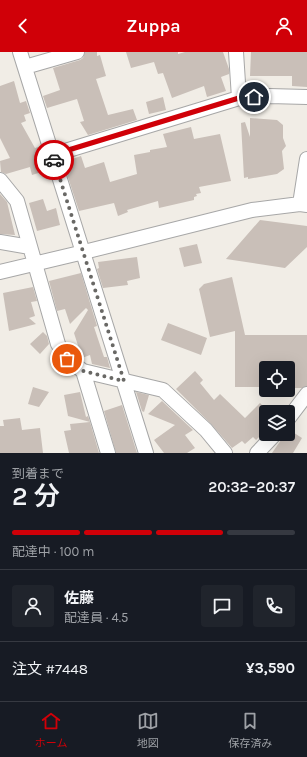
<!DOCTYPE html>
<html lang="ja">
<meta charset="utf-8">
<style>
:root{--surface:#171b24;--page:#20242c;--text:#f1f3f6;--muted:#9ea1a6;--line:#363941;--accent:#d00008}
body{margin:0;font-family:Karla,"Noto Sans JP",sans-serif;background:var(--page);color:var(--text);height:100vh;display:flex;flex-direction:column;font-size:15px;white-space:nowrap}
*{box-sizing:border-box;margin:0}
p{font-size:13px;color:var(--muted)}
.icon{flex:none;width:22px;height:22px;fill:none;stroke:currentColor;stroke-width:2;stroke-linecap:round;stroke-linejoin:round}
.map{position:relative;height:401px;overflow:hidden}
.sheet{display:flex;flex-direction:column;background:var(--surface);flex:1}
.sheet>*{flex:none}
.fabs{position:absolute;left:259px;top:309px;display:grid;gap:8px}
.fabs a{display:grid;place-items:center;width:36px;height:36px;border-radius:4px;background:var(--surface);box-shadow:0 4px 16px #0002;font-size:20px}
.pin{position:absolute;display:grid;place-items:center;width:34px;height:34px;color:#fff;margin:-17px;border:2px solid #fff;border-radius:50%;box-shadow:0 1px 4px #0007}
.courier{position:absolute;display:grid;place-items:center;width:40px;height:40px;margin:-20px;border:3px solid #d00008;border-radius:50%;background:#fff;color:#222;box-shadow:0 1px 5px #0007}
.summary em{font-style:normal;font-weight:600}
.summary div{display:flex;flex-direction:column-reverse}
.summary{display:flex;align-items:center;justify-content:space-between;height:68px;padding:0 12px}
h1{font-size:26px;font-weight:600;line-height:30px}
.bar{display:grid;grid-template-columns:repeat(4,1fr);gap:6px 4px;align-content:center;height:48px;padding:0 12px}
.bar i{height:5px;border-radius:3px;background:var(--line)}
.bar .current{background:var(--accent)}
.bar p{grid-column:span 4}
.line{display:flex;align-items:center;gap:10px;padding:0 12px;border-top:1px solid var(--line)}
.line div{flex:1}
.round{display:grid;place-items:center;flex:none;width:42px;height:42px;border-radius:4px;background:var(--page)}
header{display:flex;justify-content:space-between;align-items:center;height:52px;padding:0 12px;background:var(--accent);color:#fff;font-size:18px;font-weight:600}
.tabs{display:flex;justify-content:space-around;align-items:center;height:56px;border-top:1px solid var(--line);background:var(--surface);font-size:11px;color:var(--muted)}
.tabs a{display:grid;justify-items:center;gap:2px}
.tabs .current{color:var(--accent)}
.map>svg:first-child{display:block}
.building{fill:#c9bfb8}
.lines{fill:none;stroke-linecap:round;stroke-linejoin:round}
.minor-casing{stroke:#a7a7a7;stroke-width:16}
.minor{stroke:#fff;stroke-width:14}
.done{stroke:#696865;stroke-width:4;stroke-dasharray:0 7.2}
.route{stroke:#d00008;stroke-width:5}
</style>
<header><svg class="icon" aria-label="back" viewBox="0 0 24 24"><path d="M15 5l-7 7 7 7"/></svg>Zuppa<svg class="icon" aria-label="person" viewBox="0 0 24 24"><circle cx="12" cy="8" r="4"/><path d="M4 21q1-7 8-7t8 7"/></svg></header>
<div class="map">
<svg width="307" height="401" viewBox="0 0 307 401">
<rect width="100%" height="100%" fill="#f1ede6"/>
<path class="building" d="M85,0H97V4L100,3L106,24L96,27L108,63L133,57L137,68L88,83L80,70L84,69L77,47L47,56L43,44L60,38L53,16L80,8L83,6Z
M126,0H178V2L185,0H223L229,17V22L221,25L226,39L207,45L204,34L172,46L163,21L158,22L154,10L131,16Z
M251,0H307V35L292,34V24H250Z
M14,29L20,51L26,49L30,61L24,63L26,69L21,71L35,96L41,94L48,118L32,123L30,115L6,122L1,120L0,109L10,106L0,86V34Z
M163,45L166,58L149,62L146,50Z
M250,66L277,68L283,73V86L286,94L282,99L284,117L277,122L248,127V125L244,126L241,71L245,70L250,85Z
M191,75L194,87L220,82L231,129L199,135L201,141L196,142L197,144L194,145V148L159,156L158,149L127,158L128,160L118,164L114,151L79,159L63,110L81,104L85,116L104,110L110,130L137,122L134,103L150,100V98L167,95L163,82Z
M0,142L7,150L15,183L0,182Z
M43,147L47,159L56,156L60,173L37,179L29,151Z
M260,168L307,174V195L285,216L226,207Z
M197,192L202,211L184,215L179,196Z
M137,205L140,226L127,229L128,233L103,236L97,217L99,216L98,210Z
M81,221L97,274L94,275L104,305H107L110,316L92,312L90,303L82,306L74,281L88,258L86,256L70,272L65,257L57,259L49,229Z
M232,225L245,283H307V334L302,336H288V316H266V335H235V279L210,285L199,237L204,232Z
M33,235L37,249L31,250L35,264L29,266L36,272L9,279L3,241Z
M168,271L207,286L201,303L161,288Z
M43,280L47,284L49,292L40,302L30,292Z
M195,319L203,328L200,331L214,348L220,342L245,366L260,351L266,357V378L256,388L253,385L245,392L242,389L232,396L212,373L176,337Z
M33,335L49,340L39,355L28,352Z
M80,340L86,365L88,364L90,370L68,364L64,343Z
M136,340L149,343L144,360L142,359Z
M162,349L193,378L185,383L195,396L187,401H164L154,388L175,373L148,362Z
M122,353L137,401H116L104,359Z
M20,366L22,378L40,376L43,401H0V374H4L3,368Z
M90,370L99,401H69L64,379L71,378L70,372Z
M288,377L302,386L293,401H272L281,388L283,382H288Z"/>
<g class="lines">
<defs>
<path id="minor" d="M20,0L146,401
M236,0L239,46
M25,15L77,0
M52,103L239,46L269,44L307,45
M0,128L17,149L58,292L67,307L83,319L163,338L206,378L225,401
M300,152L307,107
M0,190L30,195
M0,220L84,200L252,158L300,152L307,153
M83,319L108,401
M288,367L307,342
M257,401L275,382"/>
</defs>
<use href="#minor" class="minor-casing"/>
<use href="#minor" class="minor"/>
</g>
<g class="lines">
<path class="done" d="M54,108L124,329L83,319L67,307"/>
<path class="route" d="M54,108L52,103L239,46L254,45"/>
</g>
</svg>
<div class="fabs">
<a><svg class="icon" aria-label="locate" viewBox="0 0 24 24"><circle cx="12" cy="12" r="6"/><path d="M12 2v4M12 18v4M2 12h4M18 12h4"/></svg></a>
<a><svg class="icon" aria-label="layers" viewBox="0 0 24 24"><path d="M12 4l9 5-9 5-9-5zM3 14l9 5 9-5"/></svg></a>
</div>
<div class="pin" style="left:67px;top:307px;background:#ea580c"><svg class="icon" aria-label="bag" viewBox="0 0 24 24"><path d="M5 8h14l-1 12H6zM9 8a3 3 0 0 1 6 0"/></svg></div>
<div class="pin" style="left:254px;top:45px;background:#1f2937"><svg class="icon" aria-label="home" viewBox="0 0 24 24"><path d="M3 11l9-7 9 7M6 9v11h12V9"/></svg></div>
<div class="courier" style="left:54px;top:108px"><svg class="icon" aria-label="car" viewBox="0 0 24 24"><path d="M5 17H2v-5l4-1 3-4h7l3 4 3 1v5h-3M9 17h6M6 11h13"/><circle cx="7" cy="17" r="2"/><circle cx="17" cy="17" r="2"/></svg></div>
</div>
<section class="sheet">
<div class="summary"><div><h1>2 分</h1><p>到着まで</p></div><em>20:32–20:37</em></div>
<div class="bar"><i class="current"></i><i class="current"></i><i class="current"></i><i></i><p>配達中 · 100 m</p></div>
<div class="line" style="height:72px"><a class="round"><svg class="icon" aria-label="person" viewBox="0 0 24 24"><circle cx="12" cy="8" r="4"/><path d="M4 21q1-7 8-7t8 7"/></svg></a><div><b>佐藤</b><p>配達員 · 4.5</p></div><a class="round"><svg class="icon" aria-label="chat" viewBox="0 0 24 24"><path d="M4 5h16v11H9l-5 4z"/></svg></a><a class="round"><svg class="icon" aria-label="phone" viewBox="0 0 24 24"><path d="M5 4h4l2 5-3 2q2 4 5 5l2-3 5 2v4C11 20 4 13 5 4z"/></svg></a></div>
<div class="line" style="height:52px"><div>注文 #7448</div><b>¥3,590</b></div>
</section>
<nav class="tabs">
<a class="current"><svg class="icon" aria-label="home" viewBox="0 0 24 24"><path d="M3 11l9-7 9 7M6 9v11h12V9"/></svg>ホーム</a>
<a><svg class="icon" aria-label="map" viewBox="0 0 24 24"><path d="M3 6l6-2 6 2 6-2v14l-6 2-6-2-6 2zM9 4v14M15 6v14"/></svg>地図</a>
<a><svg class="icon" aria-label="saved" viewBox="0 0 24 24"><path d="M7 4h10v16l-5-4-5 4z"/></svg>保存済み</a>
</nav>
